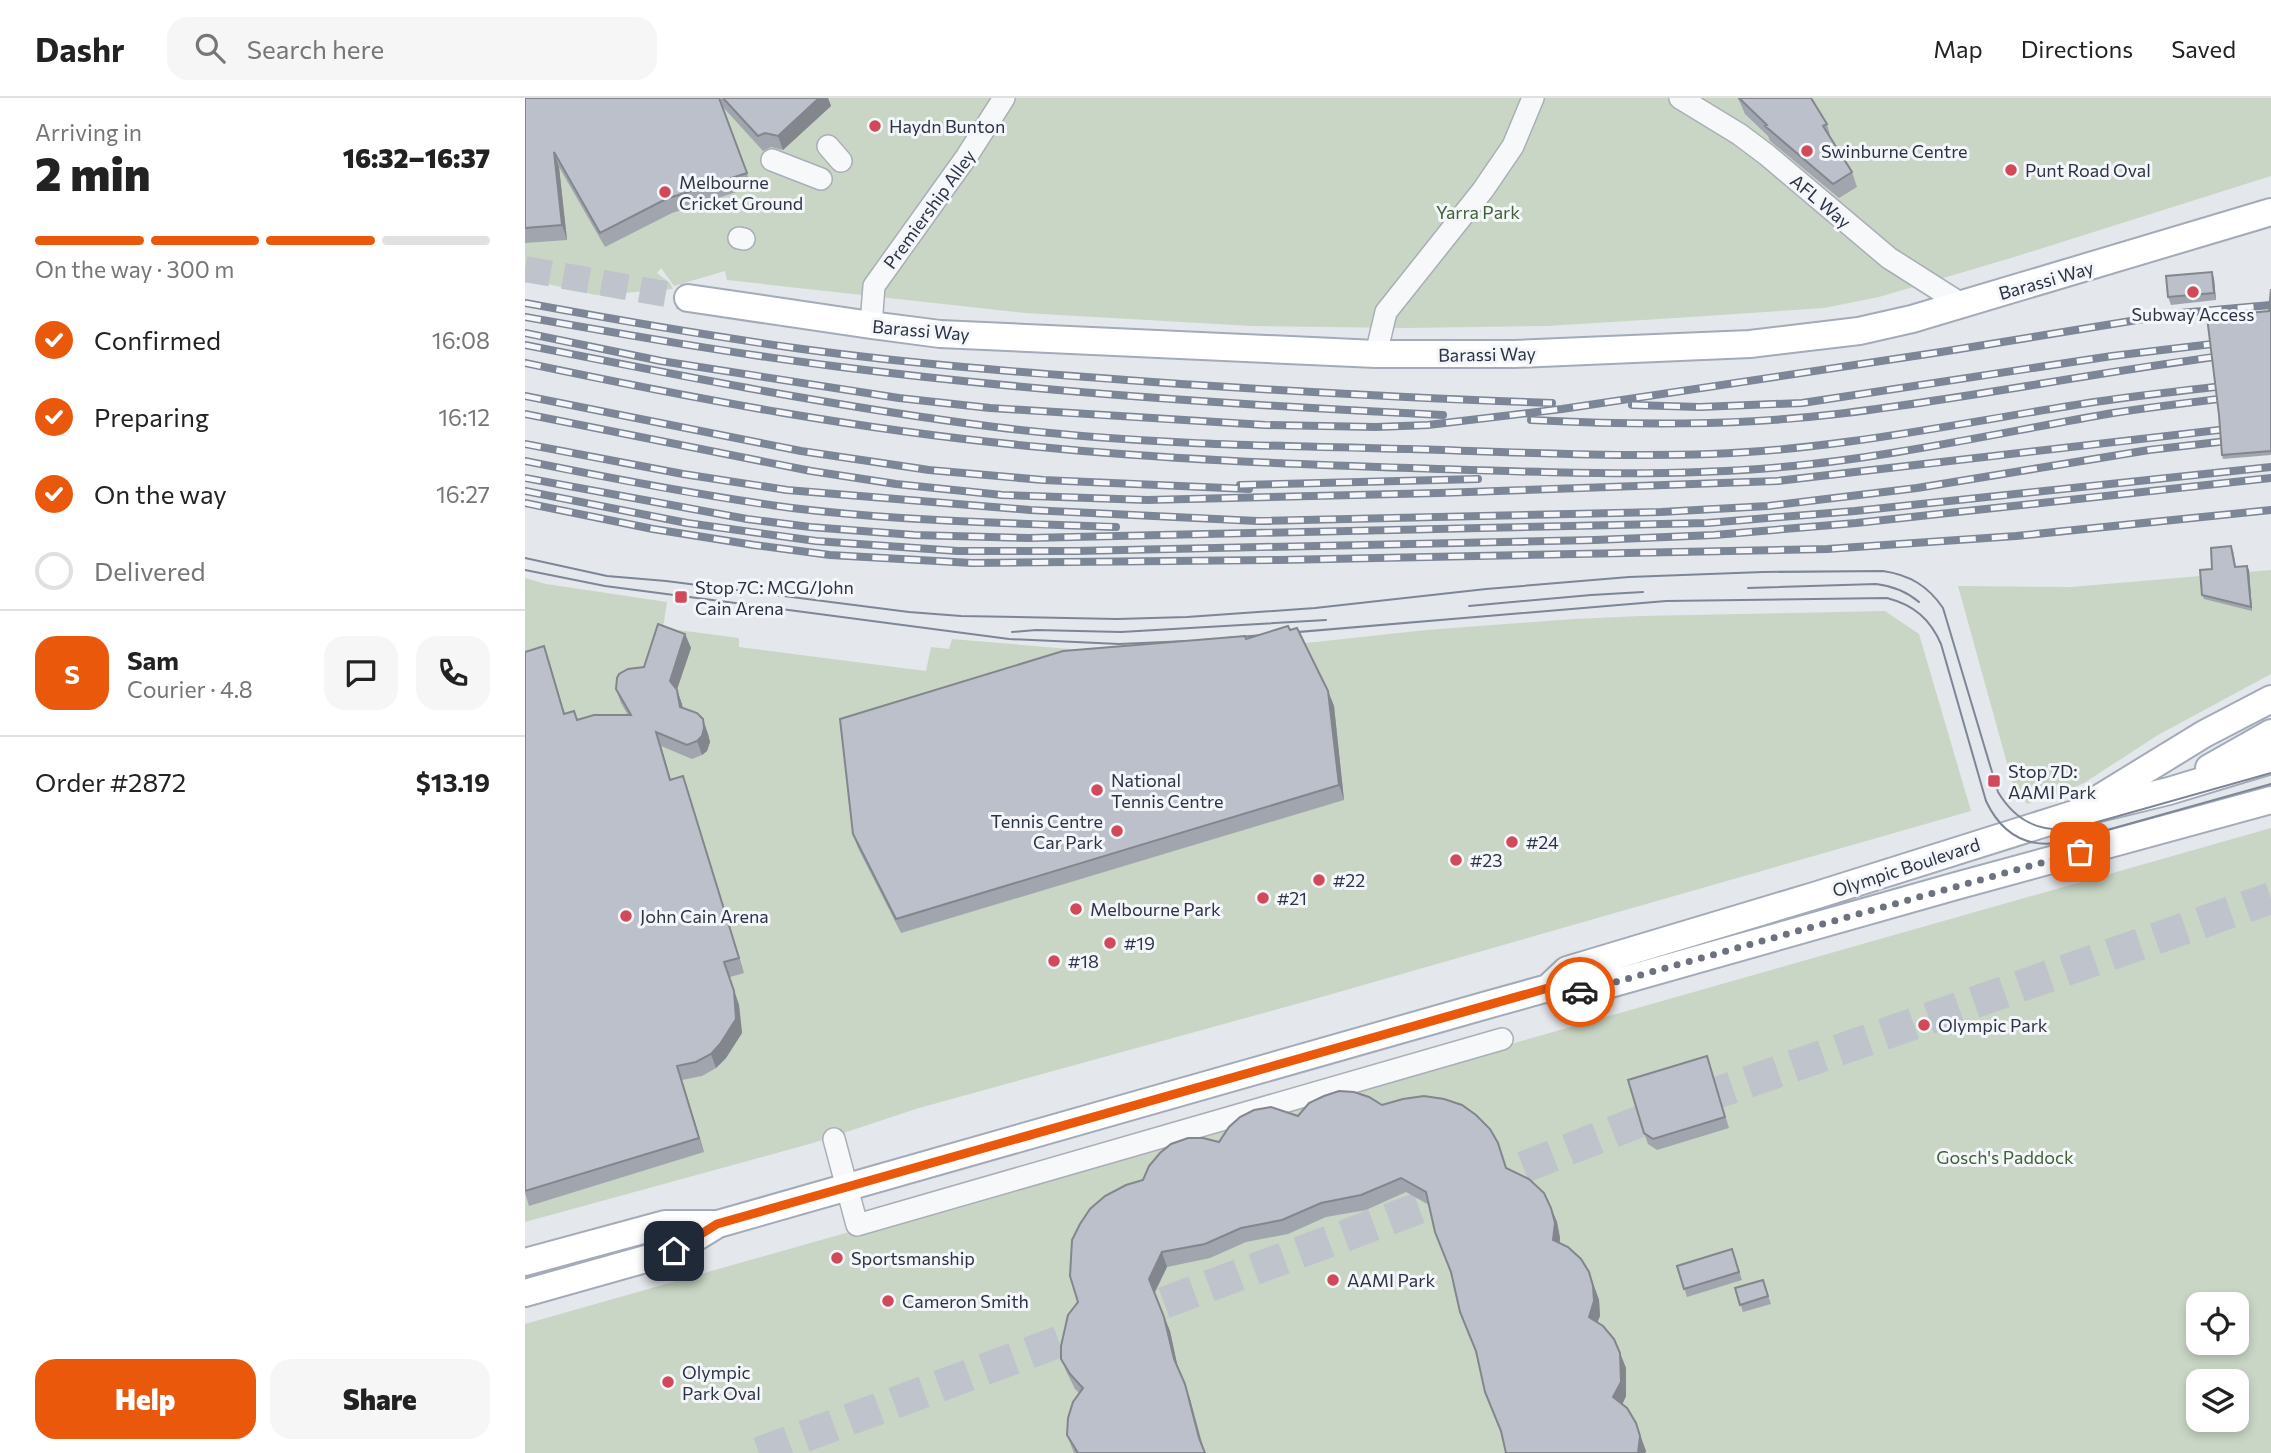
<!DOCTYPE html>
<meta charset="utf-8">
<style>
:root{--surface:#fff;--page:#f6f6f6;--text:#222;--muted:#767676;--line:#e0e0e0;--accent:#ea580c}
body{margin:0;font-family:Commissioner,sans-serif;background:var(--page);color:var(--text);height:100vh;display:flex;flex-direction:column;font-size:26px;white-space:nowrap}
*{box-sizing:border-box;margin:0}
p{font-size:23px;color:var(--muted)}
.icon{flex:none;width:38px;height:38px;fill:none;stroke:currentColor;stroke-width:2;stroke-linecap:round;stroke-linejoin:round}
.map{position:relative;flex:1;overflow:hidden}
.side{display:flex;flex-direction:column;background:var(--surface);width:525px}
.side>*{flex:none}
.fabs{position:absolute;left:1661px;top:1194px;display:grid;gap:14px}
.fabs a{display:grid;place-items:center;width:63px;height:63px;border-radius:14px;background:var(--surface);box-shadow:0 4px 10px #0003;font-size:35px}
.pin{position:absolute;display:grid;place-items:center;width:60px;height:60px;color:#fff;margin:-30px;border-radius:14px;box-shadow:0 4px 10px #0006}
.courier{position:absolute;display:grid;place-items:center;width:70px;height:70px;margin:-35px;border:5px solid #ea580c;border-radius:50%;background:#fff;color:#222;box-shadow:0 2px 9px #0007}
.headline em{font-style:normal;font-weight:800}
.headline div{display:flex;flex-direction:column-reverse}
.headline{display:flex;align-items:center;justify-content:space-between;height:119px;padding:0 35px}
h1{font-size:46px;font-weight:800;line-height:52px}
.bar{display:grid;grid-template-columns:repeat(4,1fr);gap:10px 7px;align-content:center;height:84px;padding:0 35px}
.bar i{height:9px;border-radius:5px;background:var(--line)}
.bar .selected{background:var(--accent)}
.bar p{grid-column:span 4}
.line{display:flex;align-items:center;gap:18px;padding:0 35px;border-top:2px solid var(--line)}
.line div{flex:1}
.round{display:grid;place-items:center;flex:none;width:74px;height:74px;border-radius:21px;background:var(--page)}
ol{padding:0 35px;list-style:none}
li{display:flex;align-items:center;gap:21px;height:77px}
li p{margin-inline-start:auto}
li .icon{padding:7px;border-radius:50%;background:var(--accent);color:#fff;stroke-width:4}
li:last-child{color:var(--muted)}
li i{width:38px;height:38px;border:4px solid var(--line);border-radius:50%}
.cta{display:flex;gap:14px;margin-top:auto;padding:14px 35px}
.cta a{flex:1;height:80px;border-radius:21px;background:var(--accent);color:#fff;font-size:28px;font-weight:800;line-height:80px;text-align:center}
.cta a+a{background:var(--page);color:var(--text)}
header{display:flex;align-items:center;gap:42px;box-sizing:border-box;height:98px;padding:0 35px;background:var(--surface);border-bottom:2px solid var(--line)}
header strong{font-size:33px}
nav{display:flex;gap:38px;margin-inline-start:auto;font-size:24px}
.search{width:490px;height:63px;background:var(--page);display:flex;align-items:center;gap:18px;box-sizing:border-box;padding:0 24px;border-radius:21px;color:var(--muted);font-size:26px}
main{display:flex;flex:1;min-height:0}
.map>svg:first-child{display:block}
.green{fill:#c9d6c5;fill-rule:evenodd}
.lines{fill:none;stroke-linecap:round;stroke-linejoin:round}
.major-tunnel{stroke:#bfc3cb;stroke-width:26;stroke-dasharray:26 13;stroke-linecap:butt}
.highway-tunnel{stroke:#bfc3cb;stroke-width:32;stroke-dasharray:32 16;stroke-linecap:butt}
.minor-casing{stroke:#a9aeb7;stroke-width:24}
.major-casing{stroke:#a3abb8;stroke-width:30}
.minor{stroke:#f7f8fa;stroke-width:21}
.major{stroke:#fff;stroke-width:26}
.tram{stroke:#7d8696;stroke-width:2}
.rail-casing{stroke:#7d8696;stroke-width:8}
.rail{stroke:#f4f6f9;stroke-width:5;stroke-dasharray:16;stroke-linecap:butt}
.wall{fill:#a1a5ae}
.shaded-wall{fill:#83868d}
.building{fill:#bbc0ca;stroke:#83868d;stroke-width:2}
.done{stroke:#6c737f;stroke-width:7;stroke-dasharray:0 12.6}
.route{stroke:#ea580c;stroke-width:9}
.poi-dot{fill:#d1495b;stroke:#f4f6f9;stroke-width:2.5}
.labels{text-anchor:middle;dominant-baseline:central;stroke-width:6;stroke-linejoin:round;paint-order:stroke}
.poi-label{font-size:18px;fill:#2b3445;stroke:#f4f6f9;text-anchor:start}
.street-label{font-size:18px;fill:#2b3445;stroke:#f4f6f9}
.park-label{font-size:18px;fill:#3f6138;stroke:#f4f6f9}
</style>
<header>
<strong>Dashr</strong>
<div class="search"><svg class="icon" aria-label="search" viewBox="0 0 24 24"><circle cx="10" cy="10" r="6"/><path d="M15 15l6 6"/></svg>Search here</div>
<nav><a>Map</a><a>Directions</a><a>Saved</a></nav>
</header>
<main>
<section class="side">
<div class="headline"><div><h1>2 min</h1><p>Arriving in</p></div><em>16:32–16:37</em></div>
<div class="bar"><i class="selected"></i><i class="selected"></i><i class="selected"></i><i></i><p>On the way · 300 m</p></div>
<ol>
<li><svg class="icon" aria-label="check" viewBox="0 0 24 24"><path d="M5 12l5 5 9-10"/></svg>Confirmed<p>16:08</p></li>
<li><svg class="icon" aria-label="check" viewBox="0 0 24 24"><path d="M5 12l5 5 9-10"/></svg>Preparing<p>16:12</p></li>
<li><svg class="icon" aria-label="check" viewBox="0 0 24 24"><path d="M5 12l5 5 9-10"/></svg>On the way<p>16:27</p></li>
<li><i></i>Delivered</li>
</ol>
<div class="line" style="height:126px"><b class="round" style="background:var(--accent);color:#fff">S</b><div><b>Sam</b><p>Courier · 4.8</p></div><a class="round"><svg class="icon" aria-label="chat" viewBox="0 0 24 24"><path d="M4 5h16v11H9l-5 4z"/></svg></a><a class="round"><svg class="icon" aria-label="phone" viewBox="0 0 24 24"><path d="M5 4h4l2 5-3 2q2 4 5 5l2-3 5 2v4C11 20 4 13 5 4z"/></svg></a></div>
<div class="line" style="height:91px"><div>Order #2872</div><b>$13.19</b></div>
<div class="cta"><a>Help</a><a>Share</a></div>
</section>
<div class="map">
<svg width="1746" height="1355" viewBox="0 0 1746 1355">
<rect width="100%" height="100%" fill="#e4e7ec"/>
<path class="green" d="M0,0H1746V78L1486,160L1354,199L1299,210L1166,219L1022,228L880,230L727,228L500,215L202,182L200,173L149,188L136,170L132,175L145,185L148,191L71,197L0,181Z
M1746,472V576L1633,637L1559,685L1539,694L1502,706L1488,687L1433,488L1546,489Z
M0,480L21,486L142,504L138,530L214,540V549L401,573L406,549L424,551L427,541L592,555L653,554L791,544L901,532L1049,521L1115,518L1360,513L1394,536L1446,713L793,900L394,1010L288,1045L0,1124Z
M1746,730V1355H0V1226ZM1673,1206H1712V1244H1673ZM1673,1283H1712V1321H1673Z"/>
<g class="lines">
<path class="major-tunnel" d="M0,171L163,200"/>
<path class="highway-tunnel" d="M234,1355L905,1106L1149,1010L1746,800"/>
<defs>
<path id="minor" d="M1155,0L1214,36L1242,57L1364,160L1438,207
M303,48L316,63
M247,62L296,81
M214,140L219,141
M346,227L349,188L442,58L479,0
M851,256L861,214L958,92L988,48L1008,0
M309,1041L332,1127L977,941"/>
<path id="major" d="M163,200L346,227L415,236L851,256H990L1225,246L1334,233L1387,221L1746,114
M1684,670L1746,635
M1568,704L1679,636L1746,601
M1023,890L1042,872L1292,797L1546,717L1644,693L1746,662
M0,1164L140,1126H193
M0,1195L149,1153L193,1126L962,907L1023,890L1050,896L1431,788L1746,702"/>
</defs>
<use href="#minor" class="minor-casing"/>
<use href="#major" class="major-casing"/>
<use href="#minor" class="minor"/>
<use href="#major" class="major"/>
<path class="tram" d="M0,460L82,478L141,483L384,514L436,518L592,521L662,519L790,510L961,491L1104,479L1238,474L1358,473C1385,477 1403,488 1418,510L1473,694C1491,724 1516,736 1551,730L1746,675
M0,472L80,488L484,541L594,546L663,543
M1223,490L1351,486C1368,488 1381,493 1394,504
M944,508L1066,497L1118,494
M487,534L511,532L596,534L801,522
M702,540L1141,503L1362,500C1389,507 1405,521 1416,546L1461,703C1478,739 1505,752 1543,743L1746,686"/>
<defs>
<path id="rail" d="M0,205C92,222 184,238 277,251C403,268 530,277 656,286C780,294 903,301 1027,305
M0,219C102,237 205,255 308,268C510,294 715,307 918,317
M0,235L136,263L374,300L465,310L740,327L851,329L903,327L1037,311L1416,254L1655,215L1746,207
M0,247C156,278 312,309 470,329C607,346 747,348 885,351C985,354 1085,359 1185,356C1306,352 1425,327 1544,308C1611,297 1679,290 1746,283
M0,265C170,301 341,333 515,349C638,361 762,366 885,370C1009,374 1133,380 1257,369C1368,359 1478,334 1588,315C1641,307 1693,301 1746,295
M0,298L276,353L404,372L518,382L724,391
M1107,307L1175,309L1277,305L1587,258L1746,239
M0,316L286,373L371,386L477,397L622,402L914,395L1252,383L1746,326
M1006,322C1108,327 1210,328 1312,316C1457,299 1600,268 1746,252
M0,346L158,376L262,392L505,412L732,423L1136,414L1243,408L1392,390L1624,352L1746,338
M0,363C89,381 177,398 267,410C374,423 483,425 591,429
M0,380L222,421L285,429L389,437L504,440L1182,425L1330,413L1746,369
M715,387L953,381
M0,393L162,425L291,443L433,453H552L1070,442L1189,437L1331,425L1746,380
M0,405L128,431L229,447L305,457L447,465L754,462L1302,451L1491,438L1746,412"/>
</defs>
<use href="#rail" class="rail-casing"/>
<use href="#rail" class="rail"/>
</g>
<path class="wall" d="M0,0H303L306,8L258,52L246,49L238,53L197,8L227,89L147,115L80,149L34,69L42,142L0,145Z
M1213,0H1286L1302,26L1306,41L1327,74L1332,89L1314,100L1245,43L1243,38L1220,16Z
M1687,174L1689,181L1691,202L1646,207L1643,199Z
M1746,191V357L1698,361L1697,357L1694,317L1744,213Z
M1708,452L1711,469L1724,472L1727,513L1679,501L1677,497L1687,471Z
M765,532L803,593L809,608L819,702L376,835L333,750L328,736L721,541Z
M160,536L166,550L152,592L158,610L183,636L185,644L182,653L177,657L167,661L136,648L146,682L158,678L219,875L205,879L214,907L217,935L201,960L191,970L177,978L157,982L179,1054L4,1108L0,1095V554L24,563L39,616L49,613L52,622L103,617L96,605L91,591Z
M1182,958L1204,1030L1132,1052L1123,1046L1119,1035Z
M857,1007L982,1070L1026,1110L1032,1124L1035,1140V1145L1064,1174L1074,1202L1075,1218L1072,1224L1095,1255L1101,1270V1298L1097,1306L1121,1353L1120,1355H981L977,1337L960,1294L951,1256L904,1107L881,1094L841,1112L801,1119L763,1136L721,1144L685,1160L642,1169L630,1195L645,1233L653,1270L665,1301L680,1355H549L542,1337L554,1295L550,1291L542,1275L536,1261L553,1204L618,1082L694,1044L773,1018Z
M1207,1151L1217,1182L1162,1199L1152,1168Z
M1238,1182L1246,1206L1218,1214L1210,1190Z"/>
<path class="shaded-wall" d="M294,0H303L306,8L258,52L253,38Z
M29,54L34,69L42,142L37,127Z
M1687,174L1689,181L1691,202L1689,195Z
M1722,468L1724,472L1727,513L1726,509Z
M160,536L166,550L150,597L145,583Z
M19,548L24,563L44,630L39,616Z
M152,592L157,606L160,623L155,609Z
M803,593L809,608L819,702L814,687Z
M178,621L183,636L185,644L182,653L177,657L172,643Z
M131,634L136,648L150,697L145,682Z
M158,678L163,693L219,875L214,860Z
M199,864L214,907L217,935L201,960L191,970L186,956Z
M152,968L157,982L179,1054L174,1040Z
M1026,1110L1032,1124L1035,1140L1033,1156L1028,1142Z
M637,1154L642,1169L629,1195L624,1181Z
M1064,1174L1074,1202L1075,1218L1069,1233L1064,1219Z
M639,1219L645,1233L654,1275L649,1261Z
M1095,1255L1101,1270V1298L1094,1314L1088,1299Z
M660,1286L665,1301L679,1355L674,1340Z
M1111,1325L1121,1353L1120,1355H1113Z"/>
<path class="building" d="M0,0H194L222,75L141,101L75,135L29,54L37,127L0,130Z
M198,0H294L253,38L240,35L233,38Z
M1214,0H1286L1302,26L1298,28L1327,74L1308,86L1240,28L1242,27Z
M1687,174L1689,195L1643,199L1641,178Z
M1746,191V353L1697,357L1694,317L1682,219L1744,213Z
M1706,448L1710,469L1722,468L1726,509L1677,497L1675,472L1687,471L1686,450Z
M133,526L160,536L145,583L152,592L155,609L172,615L178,621L179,630L177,638L172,643L162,647L131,634L145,682L158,678L214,860L199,864L209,893L211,921L195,946L186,956L171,964L152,968L174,1040L0,1093V554L19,548L39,616L49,613L52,622L69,617H106L91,591L92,580L94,576L103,571L119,569Z
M763,528L765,532L772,530L803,593L814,687L371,821L328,736L315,621L538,553L720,538L721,541Z
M1182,958L1200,1019L1128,1041L1119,1035L1103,982Z
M814,993L829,994L844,999L857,1007L878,1001L899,998L919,1001L937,1007L951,1017L965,1031L973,1045L981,1070L1004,1081L1019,1095L1026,1110L1030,1125L1028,1142L1043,1149L1056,1161L1064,1174L1068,1188L1069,1203L1064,1219L1078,1228L1089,1241L1095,1255L1096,1284L1088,1299L1102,1310L1111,1325L1115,1338L1113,1355H981L976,1333L960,1294L951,1253L935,1214L926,1174L910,1134L901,1094L876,1080L836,1097L796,1105L757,1122L716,1130L680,1146L637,1154L624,1181L639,1219L649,1261L660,1286L674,1340L680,1355H553L542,1337L543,1320L548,1304L558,1290L545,1276L536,1261V1248L543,1217L553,1204L545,1178L547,1142L555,1126L565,1111L580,1098L601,1087L618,1082L624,1068L635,1055L646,1046L663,1040H678L694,1044L704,1029L715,1019L729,1012L746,1009L773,1018L784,1005L799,998Z
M1207,1151L1214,1174L1159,1191L1152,1168Z
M1238,1182L1243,1198L1215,1207L1210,1190Z"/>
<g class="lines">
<path class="done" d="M1055,894L1555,754"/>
<path class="route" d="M149,1153L192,1126L255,1108L1023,890L1050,896L1055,894"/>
</g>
<g class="poi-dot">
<circle cx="350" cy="28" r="7"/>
<circle cx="1282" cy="53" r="7"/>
<circle cx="1486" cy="72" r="7"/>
<circle cx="140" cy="94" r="7"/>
<circle cx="1668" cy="194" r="7"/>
<rect x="149" y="492" width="14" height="14" rx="3.5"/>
<rect x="1462" y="676" width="14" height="14" rx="3.5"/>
<circle cx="572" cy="692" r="7"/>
<circle cx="592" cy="733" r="7"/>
<circle cx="987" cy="744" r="7"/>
<circle cx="931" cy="762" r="7"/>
<circle cx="794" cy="782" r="7"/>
<circle cx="738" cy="800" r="7"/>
<circle cx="551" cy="811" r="7"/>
<circle cx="101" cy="818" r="7"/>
<circle cx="585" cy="845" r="7"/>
<circle cx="529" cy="863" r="7"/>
<circle cx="1399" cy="927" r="7"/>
<circle cx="312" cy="1160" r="7"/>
<circle cx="808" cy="1182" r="7"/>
<circle cx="363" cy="1203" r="7"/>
<circle cx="143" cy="1284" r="7"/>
</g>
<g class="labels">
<g class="poi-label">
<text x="364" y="28">Haydn Bunton</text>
<text x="1296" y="53">Swinburne Centre</text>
<text x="1500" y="72">Punt Road Oval</text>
<text x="154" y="84">Melbourne<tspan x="154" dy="21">Cricket Ground</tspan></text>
<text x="1668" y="216" text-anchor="middle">Subway Access</text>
<text x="170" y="489">Stop 7C: MCG/John<tspan x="170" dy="21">Cain Arena</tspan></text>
<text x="1483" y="673">Stop 7D:<tspan x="1483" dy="21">AAMI Park</tspan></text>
<text x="586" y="682">National<tspan x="586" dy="21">Tennis Centre</tspan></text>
<text x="578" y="723" text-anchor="end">Tennis Centre<tspan x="578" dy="21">Car Park</tspan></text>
<text x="1001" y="744">#24</text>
<text x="945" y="762">#23</text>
<text x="808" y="782">#22</text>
<text x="752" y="800">#21</text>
<text x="565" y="811">Melbourne Park</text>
<text x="115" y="818">John Cain Arena</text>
<text x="599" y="845">#19</text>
<text x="543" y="863">#18</text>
<text x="1413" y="927">Olympic Park</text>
<text x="326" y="1160">Sportsmanship</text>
<text x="822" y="1182">AAMI Park</text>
<text x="377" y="1203">Cameron Smith</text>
<text x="157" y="1274">Olympic<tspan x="157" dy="21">Park Oval</tspan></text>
</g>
<g class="street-label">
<text transform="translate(1296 103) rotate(40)">AFL Way</text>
<text transform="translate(404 111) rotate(-54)">Premiership Alley</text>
<text transform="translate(1521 182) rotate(-16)">Barassi Way</text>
<text transform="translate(396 232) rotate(5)">Barassi Way</text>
<text transform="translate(962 256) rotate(-1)">Barassi Way</text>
<text transform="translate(1381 769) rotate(-18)">Olympic Boulevard</text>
</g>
<g class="park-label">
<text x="953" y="114">Yarra Park</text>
<text x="1480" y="1059">Gosch's Paddock</text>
</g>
</g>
</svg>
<div class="fabs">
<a><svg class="icon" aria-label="locate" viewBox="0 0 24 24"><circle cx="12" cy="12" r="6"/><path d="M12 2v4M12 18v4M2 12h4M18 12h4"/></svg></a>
<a><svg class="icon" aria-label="layers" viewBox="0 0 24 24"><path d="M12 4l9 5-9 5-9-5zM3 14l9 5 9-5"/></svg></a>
</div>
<div class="pin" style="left:1555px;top:754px;background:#ea580c"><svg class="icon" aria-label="bag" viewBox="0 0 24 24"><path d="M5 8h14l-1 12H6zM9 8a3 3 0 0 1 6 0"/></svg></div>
<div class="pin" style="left:149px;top:1153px;background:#1f2937"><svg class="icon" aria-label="home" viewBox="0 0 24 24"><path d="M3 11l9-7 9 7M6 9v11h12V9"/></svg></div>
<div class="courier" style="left:1055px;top:894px"><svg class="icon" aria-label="car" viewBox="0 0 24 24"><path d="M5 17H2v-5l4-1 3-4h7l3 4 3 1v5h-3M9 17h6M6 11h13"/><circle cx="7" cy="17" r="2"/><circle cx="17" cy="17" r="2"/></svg></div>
</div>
</main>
